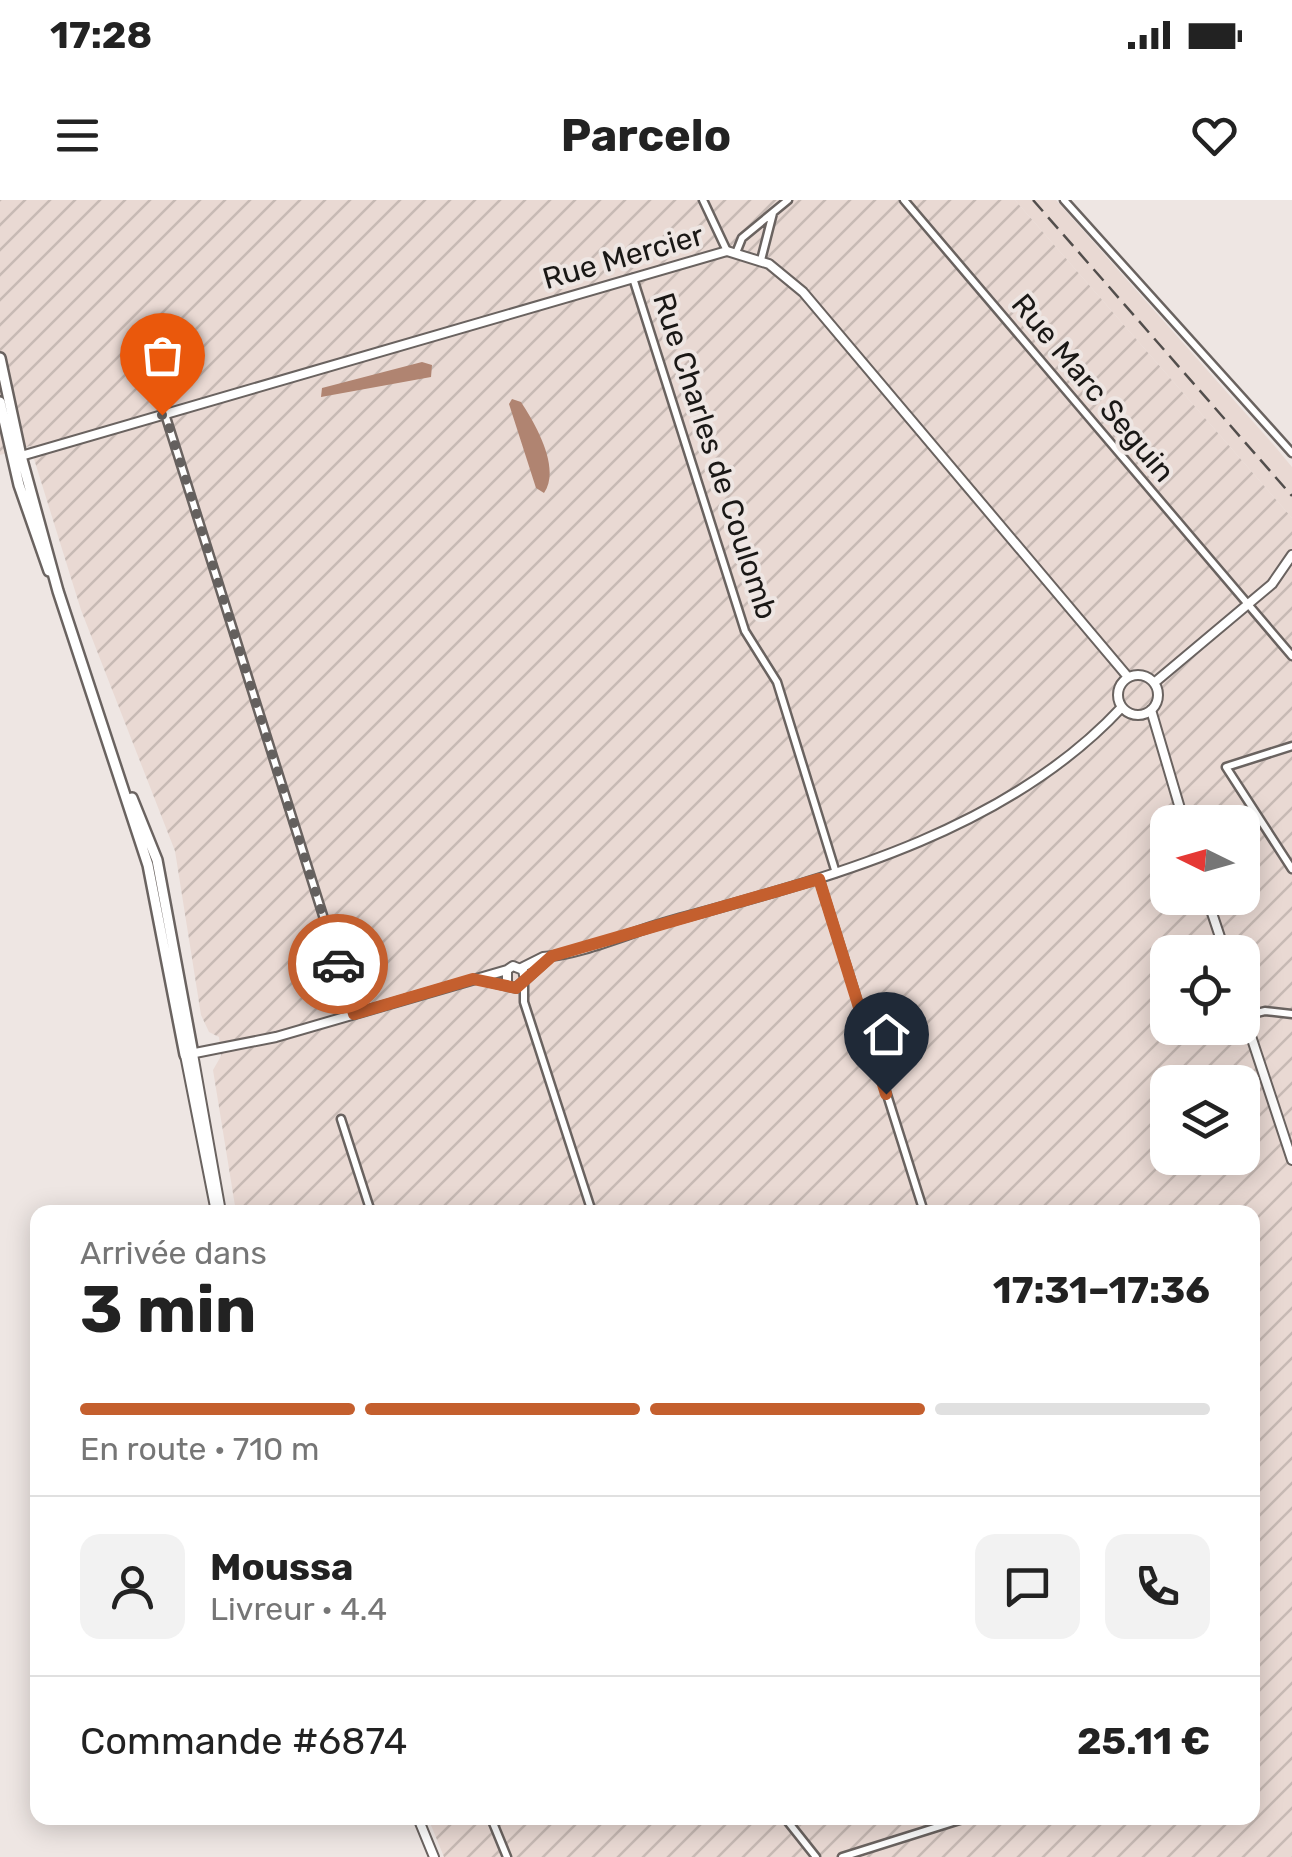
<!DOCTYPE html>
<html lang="fr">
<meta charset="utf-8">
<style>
:root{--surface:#fff;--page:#f2f2f2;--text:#222;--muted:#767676;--line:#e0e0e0;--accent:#c45f2e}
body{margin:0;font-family:Rubik,sans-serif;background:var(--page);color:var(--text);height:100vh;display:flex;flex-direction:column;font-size:38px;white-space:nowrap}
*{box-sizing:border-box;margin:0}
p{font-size:32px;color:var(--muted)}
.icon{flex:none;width:55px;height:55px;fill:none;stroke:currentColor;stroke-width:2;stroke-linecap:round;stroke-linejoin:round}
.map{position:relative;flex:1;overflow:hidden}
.drawer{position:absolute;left:30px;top:1005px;width:1230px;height:620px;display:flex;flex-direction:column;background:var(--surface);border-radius:20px;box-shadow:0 5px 25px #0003}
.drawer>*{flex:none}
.needle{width:65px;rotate:275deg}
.buttons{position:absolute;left:1150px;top:605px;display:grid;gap:20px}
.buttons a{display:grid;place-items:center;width:110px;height:110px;border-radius:20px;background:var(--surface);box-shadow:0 5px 25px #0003;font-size:50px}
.pin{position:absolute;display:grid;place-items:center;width:85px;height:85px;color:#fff;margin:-102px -42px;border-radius:50% 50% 50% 0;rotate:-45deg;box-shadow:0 0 10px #0007}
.pin .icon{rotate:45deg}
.courier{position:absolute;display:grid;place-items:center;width:100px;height:100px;margin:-50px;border:8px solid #c45f2e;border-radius:50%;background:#fff;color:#222;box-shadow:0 2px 12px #0007}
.overview em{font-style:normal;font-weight:700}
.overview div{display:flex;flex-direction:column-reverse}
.overview{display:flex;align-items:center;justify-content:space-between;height:170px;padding:0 50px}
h1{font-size:65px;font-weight:700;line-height:75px}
.bar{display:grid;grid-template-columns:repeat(4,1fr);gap:15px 10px;align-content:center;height:120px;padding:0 50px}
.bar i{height:12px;border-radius:8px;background:var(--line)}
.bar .on{background:var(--accent)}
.bar p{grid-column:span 4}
.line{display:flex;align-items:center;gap:25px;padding:0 50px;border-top:2px solid var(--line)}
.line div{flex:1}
.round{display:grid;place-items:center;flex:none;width:105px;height:105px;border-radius:20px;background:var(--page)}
.status{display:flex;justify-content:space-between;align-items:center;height:70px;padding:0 50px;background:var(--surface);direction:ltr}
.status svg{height:28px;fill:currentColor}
header{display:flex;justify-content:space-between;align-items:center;height:130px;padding:0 50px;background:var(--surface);font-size:45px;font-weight:700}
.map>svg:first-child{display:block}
.built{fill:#e9d9d3}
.industrial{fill:url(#industrial-furrows);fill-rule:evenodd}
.water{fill:#b08471}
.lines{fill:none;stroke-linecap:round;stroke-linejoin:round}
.minor-casing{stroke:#6a6360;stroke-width:11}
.tertiary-casing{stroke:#6a6360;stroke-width:12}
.secondary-casing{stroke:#6a6360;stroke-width:14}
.minor{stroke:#fff;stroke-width:6}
.tertiary{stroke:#fff;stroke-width:8}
.secondary{stroke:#fff;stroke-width:9}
.rail{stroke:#524e4c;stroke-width:2.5;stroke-dasharray:15 8;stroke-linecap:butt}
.done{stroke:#64605e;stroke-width:10;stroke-dasharray:0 18}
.route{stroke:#c45f2e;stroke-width:12}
.labels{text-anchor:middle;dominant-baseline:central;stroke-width:8;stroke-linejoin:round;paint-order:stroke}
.street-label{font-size:30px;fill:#1a1816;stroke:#eee6e3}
</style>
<div class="status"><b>17:28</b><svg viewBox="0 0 49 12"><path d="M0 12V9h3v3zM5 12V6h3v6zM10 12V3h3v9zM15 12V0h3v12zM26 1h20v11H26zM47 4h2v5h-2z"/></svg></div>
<header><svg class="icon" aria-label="menu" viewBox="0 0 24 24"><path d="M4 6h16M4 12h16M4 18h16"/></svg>Parcelo<svg class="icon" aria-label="heart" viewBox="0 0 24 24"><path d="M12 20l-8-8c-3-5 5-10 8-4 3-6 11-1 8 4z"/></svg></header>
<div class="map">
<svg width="1292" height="1657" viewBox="0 0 1292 1657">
<defs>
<pattern id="industrial-furrows" width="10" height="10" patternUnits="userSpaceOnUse" patternTransform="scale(2.5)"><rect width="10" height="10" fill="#e9d9d3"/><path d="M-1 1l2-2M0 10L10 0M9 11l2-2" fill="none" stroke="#c7bab4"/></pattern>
</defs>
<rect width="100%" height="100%" fill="#eee6e3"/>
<path class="built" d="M1015,0H1056L1273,244L1292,267V318Z"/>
<path class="industrial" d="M0,0H1015L1292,318V1657H444L428,1618H1252V1012H236L213,870L221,856L219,837L209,832L201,815L175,651L81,410L30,246L0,255ZM1168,622H1242V698H1168ZM1168,752H1242V828H1168ZM1168,882H1242V958H1168Z"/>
<path class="water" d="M422,162L432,165L431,177L321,197L322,188Z
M512,199L521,202C536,225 561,268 544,293L536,288L509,204Z"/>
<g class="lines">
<defs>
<path id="minor" d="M703,0L727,51
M904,0L1292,456
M1064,0L1292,253
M736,53L742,38L788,0
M761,60L773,13
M633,78L745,431L777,482L836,673
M165,214L354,814
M1292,546L1226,567L1292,669
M819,679L924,1012
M524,783V802L592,1012
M1245,816L1265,811L1292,814
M341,919L371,1012
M491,1618L507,1657
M785,1618L816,1657
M842,1657L966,1618"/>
<path id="tertiary" d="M21,256L727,51L769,64L803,92L1128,477
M1118 495a20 20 0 1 1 40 0a20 20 0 1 1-40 0Z
M1154,483L1272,384L1292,355
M1151,510L1184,622
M1207,698L1225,752
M521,768L543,757C583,754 628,733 667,722C827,678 1005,633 1122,507
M478,779L516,788L525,780L523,770L513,766L507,770V784
M526,779L548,759
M1242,809L1292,960
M193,854L221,1012
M216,1012L185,855L276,837L507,770
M418,1618L434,1657"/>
<path id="secondary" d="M0,158L21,256L58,391L148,665L185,855
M0,202L19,285L49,371
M132,598L157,660L193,854"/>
</defs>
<use href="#minor" class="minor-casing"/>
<use href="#tertiary" class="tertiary-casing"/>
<use href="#secondary" class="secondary-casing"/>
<use href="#minor" class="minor"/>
<use href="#tertiary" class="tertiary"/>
<use href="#secondary" class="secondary"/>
<path class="rail" d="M1033,0L1292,296"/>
</g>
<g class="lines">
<path class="done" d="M162,215L165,214L338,764"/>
<path class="route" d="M338,764L354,814L473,779L516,788L552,756L819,679L886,894"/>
</g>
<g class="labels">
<g class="street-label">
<text transform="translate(623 57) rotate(-16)">Rue Mercier</text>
<text transform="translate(1093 188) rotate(50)">Rue Marc Seguin</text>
<text transform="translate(715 256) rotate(72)">Rue Charles de Coulomb</text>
</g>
</g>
</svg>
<div class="buttons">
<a><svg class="needle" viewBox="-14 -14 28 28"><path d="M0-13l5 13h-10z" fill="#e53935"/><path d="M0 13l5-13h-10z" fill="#767676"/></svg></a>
<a><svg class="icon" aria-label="locate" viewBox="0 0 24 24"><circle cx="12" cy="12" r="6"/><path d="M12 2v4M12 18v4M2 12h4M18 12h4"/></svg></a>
<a><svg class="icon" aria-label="layers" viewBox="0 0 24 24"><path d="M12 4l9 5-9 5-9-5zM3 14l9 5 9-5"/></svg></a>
</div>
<div class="pin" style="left:162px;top:215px;background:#ea580c"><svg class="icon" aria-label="bag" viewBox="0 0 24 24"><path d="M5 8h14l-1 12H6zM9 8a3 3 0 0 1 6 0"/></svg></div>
<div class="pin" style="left:886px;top:894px;background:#1f2937"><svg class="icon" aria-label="home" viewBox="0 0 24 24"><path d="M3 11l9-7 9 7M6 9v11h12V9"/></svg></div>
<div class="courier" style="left:338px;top:764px"><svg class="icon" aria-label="car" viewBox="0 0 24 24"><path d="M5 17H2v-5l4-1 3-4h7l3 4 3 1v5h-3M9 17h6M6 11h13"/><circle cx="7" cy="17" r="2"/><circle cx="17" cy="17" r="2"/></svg></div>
<section class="drawer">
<div class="overview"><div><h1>3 min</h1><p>Arrivée dans</p></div><em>17:31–17:36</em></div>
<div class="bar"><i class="on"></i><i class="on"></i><i class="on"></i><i></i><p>En route · 710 m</p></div>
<div class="line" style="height:180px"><a class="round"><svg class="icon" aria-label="person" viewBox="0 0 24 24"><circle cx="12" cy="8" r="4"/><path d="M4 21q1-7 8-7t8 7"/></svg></a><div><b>Moussa</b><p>Livreur · 4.4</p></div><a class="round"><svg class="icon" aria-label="chat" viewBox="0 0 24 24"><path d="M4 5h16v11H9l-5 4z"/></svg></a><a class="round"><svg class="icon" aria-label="phone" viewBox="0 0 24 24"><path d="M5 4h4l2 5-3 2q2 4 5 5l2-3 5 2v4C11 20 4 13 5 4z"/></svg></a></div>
<div class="line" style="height:130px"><div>Commande #6874</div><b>25.11 €</b></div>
</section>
</div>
